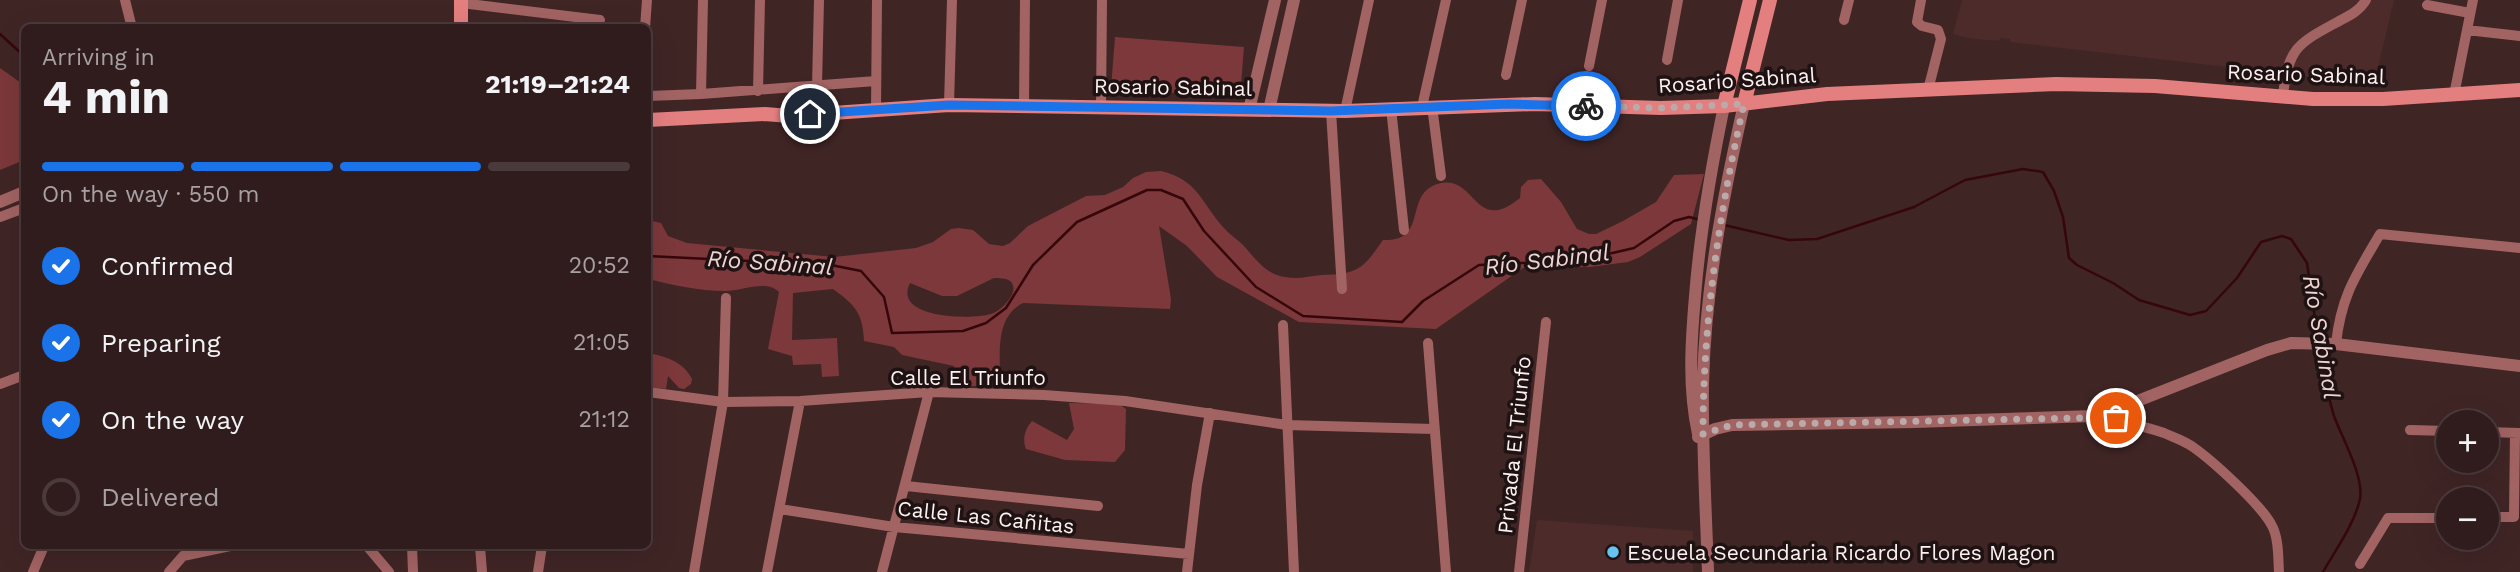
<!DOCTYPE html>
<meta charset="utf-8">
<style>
:root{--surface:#301c1c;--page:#382525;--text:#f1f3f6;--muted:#a8a1a3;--line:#4b3a3b;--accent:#1a73e8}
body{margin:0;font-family:"Work Sans",sans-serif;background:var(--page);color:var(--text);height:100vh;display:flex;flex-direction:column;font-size:26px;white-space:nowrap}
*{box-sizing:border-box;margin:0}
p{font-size:23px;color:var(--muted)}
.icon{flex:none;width:38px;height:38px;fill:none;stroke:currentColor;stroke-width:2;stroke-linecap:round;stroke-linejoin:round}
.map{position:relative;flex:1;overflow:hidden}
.details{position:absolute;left:21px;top:24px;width:630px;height:525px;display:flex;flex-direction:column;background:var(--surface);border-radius:10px;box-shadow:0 7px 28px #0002,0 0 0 2px var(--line)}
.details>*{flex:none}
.buttons{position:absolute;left:2436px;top:410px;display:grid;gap:14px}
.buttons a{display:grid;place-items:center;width:63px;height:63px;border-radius:50%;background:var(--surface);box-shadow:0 7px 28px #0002,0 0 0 2px var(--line);font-size:35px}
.pin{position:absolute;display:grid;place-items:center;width:60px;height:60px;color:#fff;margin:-30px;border:4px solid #fff;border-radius:50%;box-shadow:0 2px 7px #0007}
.courier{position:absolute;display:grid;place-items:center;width:70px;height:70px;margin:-35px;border:5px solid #1a73e8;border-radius:50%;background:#fff;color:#222;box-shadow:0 2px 9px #0007}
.head em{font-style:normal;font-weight:700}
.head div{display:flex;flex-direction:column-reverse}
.head{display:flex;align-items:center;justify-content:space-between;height:119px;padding:0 21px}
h1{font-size:46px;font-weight:700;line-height:52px}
.bar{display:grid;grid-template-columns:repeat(4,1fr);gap:10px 7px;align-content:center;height:84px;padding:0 21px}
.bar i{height:9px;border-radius:5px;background:var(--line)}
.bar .selected{background:var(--accent)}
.bar p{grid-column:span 4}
ol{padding:0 21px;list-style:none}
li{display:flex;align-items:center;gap:21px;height:77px}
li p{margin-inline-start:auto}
li .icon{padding:7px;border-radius:50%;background:var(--accent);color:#fff;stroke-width:4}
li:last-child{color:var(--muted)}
li i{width:38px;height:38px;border:4px solid var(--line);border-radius:50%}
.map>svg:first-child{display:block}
.built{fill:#4e2b2b}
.green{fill:#7c383a;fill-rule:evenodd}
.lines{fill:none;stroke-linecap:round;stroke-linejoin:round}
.stream{stroke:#35070b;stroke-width:2.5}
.minor{stroke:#a26363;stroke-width:10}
.tertiary{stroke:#a26363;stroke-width:12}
.secondary{stroke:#e47f80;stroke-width:14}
.done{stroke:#baa;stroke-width:7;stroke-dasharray:0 12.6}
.route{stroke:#1a73e8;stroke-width:9}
.poi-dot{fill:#67c4ef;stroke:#1e1212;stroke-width:2.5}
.labels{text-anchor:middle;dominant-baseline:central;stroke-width:7;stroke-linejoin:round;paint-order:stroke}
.street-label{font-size:21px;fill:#fdf2f1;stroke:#1e1212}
.poi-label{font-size:21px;fill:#fdf2f1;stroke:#1e1212;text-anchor:start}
.water-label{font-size:23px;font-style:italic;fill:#efd4d3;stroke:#1e1212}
</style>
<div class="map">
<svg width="2520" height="572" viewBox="0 0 2520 572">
<rect width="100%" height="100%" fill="#402525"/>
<path class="built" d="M1962,0H2394L2374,84L2010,42V39L2000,38L1999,41L1968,38L1953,34Z
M1537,520L1693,531V572H1529Z"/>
<path class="green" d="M1115,37L1244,47L1240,98L1111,88Z
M0,68L24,85V160L0,170Z
M1161,171C1198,180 1201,202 1223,227C1229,234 1237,239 1243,245C1256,259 1265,274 1285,277C1298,280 1309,276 1322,275C1358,274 1363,269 1383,240C1431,242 1401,192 1441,183C1476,176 1475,235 1520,198L1521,187L1528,180L1541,179L1561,202L1577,229L1589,234H1596L1623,221L1656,202L1674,175L1704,174L1691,224L1640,257L1628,262L1590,267L1523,268L1436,329L1299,322L1217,277L1187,246L1159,226L1171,299L1170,309L1023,303C993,318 1001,358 1000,386H955L954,366L902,355L894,347L864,341C863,313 855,305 833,289L793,293L792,340L837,338L839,376L822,377L821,364L793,365L792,356L768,349L779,292C767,279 742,291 725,291C699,291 673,285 648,279V220L661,223L668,236L687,243L834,257L916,248L933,242L951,229L959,228L973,230L989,244L1003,246L1010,243L1028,226L1086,196L1105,195L1123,187L1133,178L1146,172ZM994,278C999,278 1006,278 1010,281C1022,291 1000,312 991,314C971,320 892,319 910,283L942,296H957Z
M648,353C665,356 684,362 692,379L691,384L684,389L679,388L668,376L666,389L648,387Z
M1069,403L1119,404L1126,409L1125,450L1115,462L1065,460L1026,449C1022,439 1025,429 1032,421L1067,440L1074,429Z"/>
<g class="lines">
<path class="stream" d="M0,34L24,56
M1724,225L1789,240L1817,239L1914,207L1965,180L2023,169L2043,172L2054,191L2063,217L2069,258L2077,265L2113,283L2139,300L2190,315L2206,311L2237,278L2261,242L2282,236L2291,239L2307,263L2318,340
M648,256L831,265L861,271L884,297L892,333L963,331L986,323L1006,308L1033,265L1077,222L1147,190H1161L1183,199L1204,231L1256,287L1303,316L1402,322L1423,301L1479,265L1582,260L1634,248L1674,221L1689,217L1701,220
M2319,346C2323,370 2327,393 2334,416C2342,438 2364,476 2360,499C2355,523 2335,551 2323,572"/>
<path class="minor" d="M125,0L132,28
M1921,0L1917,22L1922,26L1938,30L1941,39L1928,90
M461,3L600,20
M2427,5L2470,13
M1844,20L1849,0
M645,28L647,0
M2467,30L2520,36
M1667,60L1678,0
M1589,66L1602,0
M1506,75L1522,0
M817,86L819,0
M758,91L760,0
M701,94L703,0
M2454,95L2473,0
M648,96L701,94L876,81
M2283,96C2288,46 2299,43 2341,20C2351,15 2360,10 2366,0
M949,105L952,0
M1024,105L1025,0
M1101,106L1102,0
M1432,106L1441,176
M1422,107L1446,0
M1391,108L1404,230
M876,109L877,0
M1331,111L1342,289
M1345,111L1369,0
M0,217L24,208
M1283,325L1294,572
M1428,343L1446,572
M2336,344C2341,296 2356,275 2380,234L2520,248
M0,384L24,375
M648,392L723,402L800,401L929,392L1044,395L1125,401L1287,425L1434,429
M2107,413C2124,424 2145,426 2164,433C2173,437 2185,441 2193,447C2213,461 2260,504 2271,524C2279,537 2278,557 2279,572
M2410,430L2448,431
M2487,432L2520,433
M906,486L1098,506
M780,509L894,527L1189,554
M2487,517H2514L2515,433
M367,546L389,572
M412,546L413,572
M480,546L482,572
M2360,564L2388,518H2448
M33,572L44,546
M169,572L183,556L230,546
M538,572L542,546
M694,572L723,402L726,298
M767,572L800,401
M882,572L929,392
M1187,572L1197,485L1210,413
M1519,572L1546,322"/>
<path class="tertiary" d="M1249,110L1275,0
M1269,110L1294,0
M0,202L24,192
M1698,434C1688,388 1691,343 1695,296C1700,232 1711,169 1724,106
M1698,437L1715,429L1732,425L1915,422L2094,416L2107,413L2267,350L2291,343L2336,344L2520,366
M1708,572C1706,510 1702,447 1703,384C1705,290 1723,196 1744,104"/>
<path class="secondary" d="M461,28V0
M1744,104L1770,0
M1724,106L1750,0
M648,120L765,114L789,116L949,105L1345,111L1535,104L1661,108L1724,106L1827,94L2056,84L2155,86L2313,99H2383L2520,90"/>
</g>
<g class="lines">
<path class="done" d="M1586,106L1661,108L1744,104C1719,213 1703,322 1703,434L1732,425L2080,418L2108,413L2116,418"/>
<path class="route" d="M810,114L949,105L1331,111L1509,104L1586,106"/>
</g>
<circle class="poi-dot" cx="1613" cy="552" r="7"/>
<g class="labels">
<g class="street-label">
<text transform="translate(2306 74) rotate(2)">Rosario Sabinal</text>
<text transform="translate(1737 80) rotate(-4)">Rosario Sabinal</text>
<text transform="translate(1173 87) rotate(1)">Rosario Sabinal</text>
<text x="968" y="377">Calle El Triunfo</text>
<text transform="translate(1514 445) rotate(-84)">Privada El Triunfo</text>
<text transform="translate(986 517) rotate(6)">Calle Las Cañitas</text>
</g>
<g class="poi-label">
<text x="1627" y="552">Escuela Secundaria Ricardo Flores Magon</text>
</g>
<g class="water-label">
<text transform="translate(1547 260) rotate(-7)">Río Sabinal</text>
<text transform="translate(770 263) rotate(4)">Río Sabinal</text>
<text transform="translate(2321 337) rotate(80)">Río Sabinal</text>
</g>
</g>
</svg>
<div class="buttons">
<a>+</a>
<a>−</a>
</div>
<div class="pin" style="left:2116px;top:418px;background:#ea580c"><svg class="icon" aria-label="bag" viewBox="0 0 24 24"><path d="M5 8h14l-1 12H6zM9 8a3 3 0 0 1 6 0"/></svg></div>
<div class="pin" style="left:810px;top:114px;background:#1f2937"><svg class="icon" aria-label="home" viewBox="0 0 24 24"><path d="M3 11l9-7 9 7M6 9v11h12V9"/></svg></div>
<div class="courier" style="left:1586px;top:106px"><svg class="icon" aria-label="bike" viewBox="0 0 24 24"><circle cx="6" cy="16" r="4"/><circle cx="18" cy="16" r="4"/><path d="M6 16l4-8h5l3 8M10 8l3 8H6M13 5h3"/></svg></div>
<section class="details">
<div class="head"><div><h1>4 min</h1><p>Arriving in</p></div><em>21:19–21:24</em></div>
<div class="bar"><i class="selected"></i><i class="selected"></i><i class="selected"></i><i></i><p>On the way · 550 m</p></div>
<ol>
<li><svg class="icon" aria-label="check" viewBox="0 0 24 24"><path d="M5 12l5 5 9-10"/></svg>Confirmed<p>20:52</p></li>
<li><svg class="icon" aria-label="check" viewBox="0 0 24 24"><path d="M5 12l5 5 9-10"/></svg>Preparing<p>21:05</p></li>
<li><svg class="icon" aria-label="check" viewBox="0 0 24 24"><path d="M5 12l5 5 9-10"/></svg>On the way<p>21:12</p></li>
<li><i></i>Delivered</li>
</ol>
</section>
</div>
